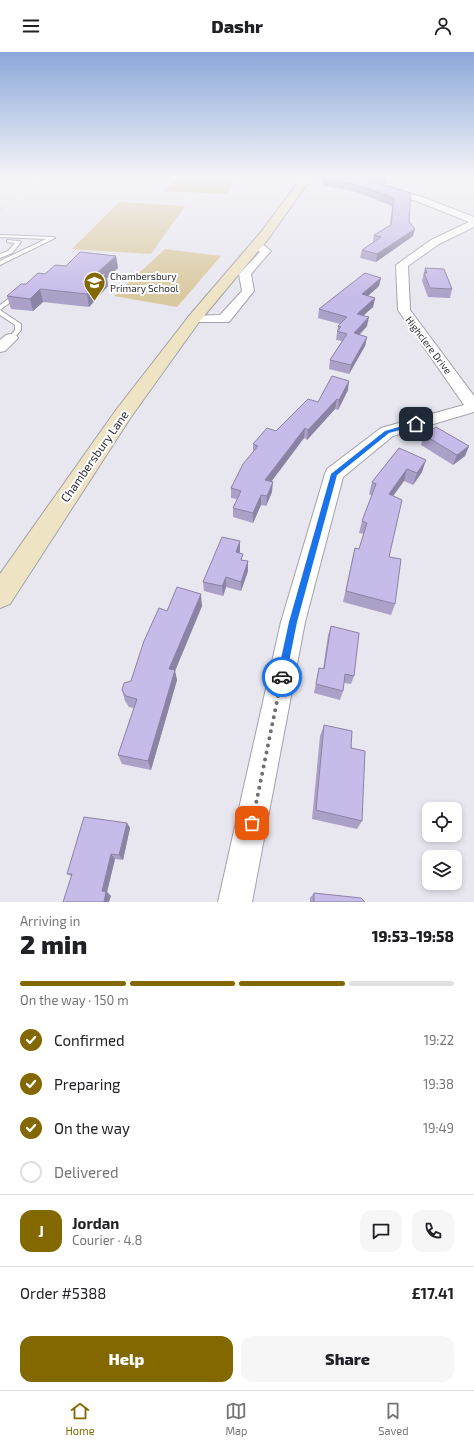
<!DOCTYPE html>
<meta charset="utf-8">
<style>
:root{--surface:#fff;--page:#f6f6f6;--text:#202124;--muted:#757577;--line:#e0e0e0;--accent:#836800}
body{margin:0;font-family:"Exo 2",sans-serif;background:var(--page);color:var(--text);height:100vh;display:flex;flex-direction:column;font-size:15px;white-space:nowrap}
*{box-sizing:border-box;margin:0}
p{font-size:13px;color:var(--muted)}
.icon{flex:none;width:22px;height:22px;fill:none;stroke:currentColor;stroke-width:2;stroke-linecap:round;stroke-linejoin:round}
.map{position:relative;height:850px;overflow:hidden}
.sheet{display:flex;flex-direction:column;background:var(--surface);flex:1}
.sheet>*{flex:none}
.controls{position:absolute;left:422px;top:750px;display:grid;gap:8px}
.controls a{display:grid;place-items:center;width:40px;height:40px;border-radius:8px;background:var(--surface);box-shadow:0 2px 6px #0003;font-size:20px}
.pin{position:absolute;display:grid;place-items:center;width:34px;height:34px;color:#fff;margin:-17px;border-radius:8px;box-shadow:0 2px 6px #0006}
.courier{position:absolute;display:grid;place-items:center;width:40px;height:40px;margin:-20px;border:3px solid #1a73e8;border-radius:50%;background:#fff;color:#222;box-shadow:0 1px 5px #0007}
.overview em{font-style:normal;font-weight:800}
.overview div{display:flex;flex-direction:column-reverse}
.overview{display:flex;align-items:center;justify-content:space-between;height:68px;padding:0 20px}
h1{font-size:26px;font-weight:800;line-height:30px}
.bar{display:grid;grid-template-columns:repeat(4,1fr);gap:6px 4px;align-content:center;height:48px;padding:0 20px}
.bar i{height:5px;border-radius:3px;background:var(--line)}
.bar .on{background:var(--accent)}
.bar p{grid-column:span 4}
.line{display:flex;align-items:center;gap:10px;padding:0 20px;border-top:1px solid var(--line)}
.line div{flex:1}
.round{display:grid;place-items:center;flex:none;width:42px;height:42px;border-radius:12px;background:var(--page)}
ol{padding:0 20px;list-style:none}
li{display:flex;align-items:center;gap:12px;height:44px}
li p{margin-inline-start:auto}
li .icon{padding:4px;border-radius:50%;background:var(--accent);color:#fff;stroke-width:4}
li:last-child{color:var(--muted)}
li i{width:22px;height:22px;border:2px solid var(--line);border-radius:50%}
.button{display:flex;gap:8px;margin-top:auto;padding:8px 20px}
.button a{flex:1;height:46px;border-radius:12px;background:var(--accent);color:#fff;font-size:16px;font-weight:800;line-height:46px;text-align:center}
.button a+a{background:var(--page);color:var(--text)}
header{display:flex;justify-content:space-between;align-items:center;height:52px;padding:0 20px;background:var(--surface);font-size:18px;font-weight:800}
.tab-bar{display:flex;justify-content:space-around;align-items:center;height:56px;border-top:1px solid var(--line);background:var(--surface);font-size:11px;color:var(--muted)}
.tab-bar a{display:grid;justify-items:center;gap:2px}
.tab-bar .on{color:var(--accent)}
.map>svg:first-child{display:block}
.green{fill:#d9c99e}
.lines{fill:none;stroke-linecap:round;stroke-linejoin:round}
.lane-casing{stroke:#a3a1aa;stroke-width:2}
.street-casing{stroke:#a3a1aa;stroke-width:2}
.secondary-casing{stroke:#a3a1aa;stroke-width:2}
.path{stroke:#a4a3aa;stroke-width:1;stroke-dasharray:0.5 1.5;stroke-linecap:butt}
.lane{fill:#fff;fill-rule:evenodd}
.street{fill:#fff;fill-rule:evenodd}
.secondary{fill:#eee3c3;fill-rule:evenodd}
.wall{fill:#aba1c8}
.shaded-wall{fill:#8b83a3}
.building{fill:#c7bbe9;stroke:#8b83a3}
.route{fill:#1a73e8}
.done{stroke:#706e74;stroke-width:4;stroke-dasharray:0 7.2}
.labels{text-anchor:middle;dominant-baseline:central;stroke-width:4;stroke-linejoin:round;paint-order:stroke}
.far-poi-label{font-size:10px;fill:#2f2e32;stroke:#fff;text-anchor:start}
.far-street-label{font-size:10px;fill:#2f2e32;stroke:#fff}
.street-label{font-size:12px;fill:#2f2e32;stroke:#fff}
</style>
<header><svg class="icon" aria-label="menu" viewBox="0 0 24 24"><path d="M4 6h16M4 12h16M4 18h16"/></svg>Dashr<svg class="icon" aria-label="person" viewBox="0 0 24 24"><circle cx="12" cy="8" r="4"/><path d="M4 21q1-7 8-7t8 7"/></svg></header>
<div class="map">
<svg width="474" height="850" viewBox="0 0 474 850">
<rect width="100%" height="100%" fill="#e8e6ef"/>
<path class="green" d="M178,125H237L226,142L165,139Z
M119,150L185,154L151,202L72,197Z
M165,197L221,204L177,255L114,244Z"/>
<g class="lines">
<defs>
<path id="lane" d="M0,183L53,185L55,186L0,213V209L46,187L0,185Z
M7,188L19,189L21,190L12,201L0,206V202L8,199L15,191L7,190Z
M15,242L20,243L0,258V253Z
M0,258L21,272V278L13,287L11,288L8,286L15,278V273L0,263Z"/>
<path id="street" d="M314,125H337L352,127L353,129L349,132L318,127Z
M387,134L425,146L474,165V175L439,192L408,214L410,258L474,344V360L393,384L343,425L305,570L252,850H218L281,570L325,422L327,417L381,376L464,353L398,258L396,213L431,188L469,170L419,150L384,139L383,137Z
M257,190L261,191L271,199L251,222L254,239L229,270H189L187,267L189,264L220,263L242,239L239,222L260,200L252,193Z
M11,282L16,283L18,286L5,299L0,300V288L6,283Z"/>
<path id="secondary" d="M302,125H312L269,186L199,270L131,365L10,552L0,556V522L116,358L189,264L261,180Z"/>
</defs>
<use href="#lane" class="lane-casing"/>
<use href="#street" class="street-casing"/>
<use href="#secondary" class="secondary-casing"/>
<path class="path" d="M32,134L91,135L100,125
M0,158L42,125"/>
<use href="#lane" class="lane"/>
<use href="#street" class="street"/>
<use href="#secondary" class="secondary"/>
</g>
<path class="wall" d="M347,125H388L385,132L367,127Z
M322,126L411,141L409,169L413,184L376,210L360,206L362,198L373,190L374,183L390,173L392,154L356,140L322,133Z
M116,204L118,216L107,226L108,234L89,255L43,250L33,259L11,257L7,244L26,232L66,214Z
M425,216L452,237L450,246L428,245L422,229Z
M379,234L368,244L375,246L373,255L363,264L367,274L359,283L367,285L365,294L349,322L329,317L330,308L342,289L336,288L338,274L340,272L318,266L319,257Z
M348,338L338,358L335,357L307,388L304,386L271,430L272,440L266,454L261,453L253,471L233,465V456L237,447L231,446V436L253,400V392L276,379L318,350Z
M424,383L469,394L465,404L453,413L421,393Z
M399,396L422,420L413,433L404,429L393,443L389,505L395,552L391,563L343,550L352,508L355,496L359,497L364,482L359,481L362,469L372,444L369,442L372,430Z
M240,489V499L239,501L248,519L241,539L226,535L223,544L204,539L203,530Z
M202,554L175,619L177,628L151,718L122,712L118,703L134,656L129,655L125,649L122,638Z
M331,574L354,624L351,632L344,631L343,639L340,648L314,641L319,616L323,617L328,583Z
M324,673L351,696L362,769L357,777L312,767L320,684Z
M127,771L130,776L123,808L115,807L107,840L111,844L67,822Z
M314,841L365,850H310V846Z"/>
<path class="shaded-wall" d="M386,125H388L385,132Z
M415,177L413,184L376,210L377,202Z
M116,204L118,216L107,226L108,234L89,255L87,242L97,221Z
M381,226L379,234L360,251L362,242Z
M40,237L43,250L33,259L30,247Z
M375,246L373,255L356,270L357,262Z
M369,265L367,274L353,290L354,281Z
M367,285L365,294L349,322L351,313Z
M349,329L348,338L338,358L339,348Z
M337,347L335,357L307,388L308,378Z
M305,376L304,386L265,438V428Z
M469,394L465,404L453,413L457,403Z
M426,408L422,420L413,433L417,421Z
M407,417L404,429L386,454L389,442Z
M273,430L272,440L266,454L267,444Z
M261,443V453L253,471V461Z
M240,489V499L236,510V500Z
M248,509V519L241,539V530Z
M226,525V535L223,544L222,534Z
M201,542L202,554L175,619L177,628L151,718L148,709L169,617Z
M127,771L130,776L123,808L119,803Z
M111,802L115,807L107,840L111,844L109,850H104L102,839Z"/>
<path class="building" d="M323,125H344L367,128L411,141L409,169L415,177L377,202L362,198L381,185L374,183L391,173L394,146L357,133L322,126Z
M80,200L116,204L97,221L106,222L87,242L40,237L30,247L7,244L21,232H26L38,221L45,222L55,213L66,214Z
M425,216L444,217L452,237L430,236L424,221H427Z
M365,221L381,226L362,242L375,246L357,262L369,265L354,281L367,285L351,313L330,308L347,282L337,279L341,275L338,274L347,265L319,257Z
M332,324L349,329L339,348L337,347L308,378L305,376L265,428L273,430L267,444L261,443L253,461L233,456L241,439L231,436L243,412L258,394L253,392L267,376L276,379L308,347L318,350Z
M436,375L469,394L457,403L424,383Z
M399,396L426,408L417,421L407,417L389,442L402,448L389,505L401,507L395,552L346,539L355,496L359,497L367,471L362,469L376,432L372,430Z
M222,485L240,489L236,500L243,502L241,508L248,509L241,530L226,525L222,534L203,530Z
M177,535L201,542L169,617L175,618L148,709L118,703L137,647L126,644L122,638L124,631L131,629L144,589L159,556L167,559Z
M331,574L359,581L354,624L345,622L343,639L316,632L319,616L324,617Z
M324,673L352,679L351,696L365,699L362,769L316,758Z
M84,765L127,771L119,803L111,802L102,839L106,840L104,850H63L72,822H67Z
M314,841L361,846L365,850H314Z"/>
<linearGradient id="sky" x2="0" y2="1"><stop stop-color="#8ba8d9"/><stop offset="0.51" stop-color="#f5f4f8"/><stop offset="1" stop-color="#f5f4f8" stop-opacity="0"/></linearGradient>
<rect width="474" height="244" fill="url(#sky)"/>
<path class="route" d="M416,370L419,372L418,373L389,381L337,423L297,570L286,625L285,628L282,629L279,628L277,625L289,570L331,422L385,379Z"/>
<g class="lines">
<path class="done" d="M252,771L282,625"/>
</g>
<defs>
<symbol id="school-pin" viewBox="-11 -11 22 30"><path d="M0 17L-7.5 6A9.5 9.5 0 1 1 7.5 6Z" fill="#836800" stroke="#fff"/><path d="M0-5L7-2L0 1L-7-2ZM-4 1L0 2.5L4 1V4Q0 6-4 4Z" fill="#fff"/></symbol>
</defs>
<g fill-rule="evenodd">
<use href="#school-pin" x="82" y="218" width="25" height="34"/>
</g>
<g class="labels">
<g class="far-poi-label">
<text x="110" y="224">Chambersbury<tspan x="110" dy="12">Primary School</tspan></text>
</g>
<g class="far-street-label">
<text transform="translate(429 293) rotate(53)">Highclere Drive</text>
</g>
<g class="street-label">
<text transform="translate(94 404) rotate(-55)">Chambersbury Lane</text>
</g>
</g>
</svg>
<div class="controls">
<a><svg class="icon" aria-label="locate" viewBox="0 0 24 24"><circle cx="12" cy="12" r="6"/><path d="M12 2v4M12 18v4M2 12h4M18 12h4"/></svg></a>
<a><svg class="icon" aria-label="layers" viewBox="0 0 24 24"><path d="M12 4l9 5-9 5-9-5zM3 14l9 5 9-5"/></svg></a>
</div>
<div class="pin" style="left:252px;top:771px;background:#ea580c"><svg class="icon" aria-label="bag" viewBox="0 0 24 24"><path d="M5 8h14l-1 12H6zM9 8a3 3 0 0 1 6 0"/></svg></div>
<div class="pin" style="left:416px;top:372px;background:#1f2937"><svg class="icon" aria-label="home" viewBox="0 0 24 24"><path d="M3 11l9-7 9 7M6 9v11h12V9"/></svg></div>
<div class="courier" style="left:282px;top:625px"><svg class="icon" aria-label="car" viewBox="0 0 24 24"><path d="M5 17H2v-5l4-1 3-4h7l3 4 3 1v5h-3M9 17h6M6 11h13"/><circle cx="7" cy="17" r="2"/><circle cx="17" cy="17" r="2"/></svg></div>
</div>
<section class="sheet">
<div class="overview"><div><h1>2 min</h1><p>Arriving in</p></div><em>19:53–19:58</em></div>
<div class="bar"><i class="on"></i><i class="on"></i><i class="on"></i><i></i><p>On the way · 150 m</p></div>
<ol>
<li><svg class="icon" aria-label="check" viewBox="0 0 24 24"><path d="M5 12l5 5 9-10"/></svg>Confirmed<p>19:22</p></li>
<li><svg class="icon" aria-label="check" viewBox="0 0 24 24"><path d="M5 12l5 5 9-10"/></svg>Preparing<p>19:38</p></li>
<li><svg class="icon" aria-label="check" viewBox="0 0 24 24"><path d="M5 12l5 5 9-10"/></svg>On the way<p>19:49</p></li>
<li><i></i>Delivered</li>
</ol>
<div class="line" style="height:72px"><b class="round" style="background:var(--accent);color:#fff">J</b><div><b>Jordan</b><p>Courier · 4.8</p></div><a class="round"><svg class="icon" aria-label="chat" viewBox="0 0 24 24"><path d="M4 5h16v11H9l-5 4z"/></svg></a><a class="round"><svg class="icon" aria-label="phone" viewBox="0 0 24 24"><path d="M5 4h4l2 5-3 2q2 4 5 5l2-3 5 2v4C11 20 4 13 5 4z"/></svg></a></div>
<div class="line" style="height:52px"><div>Order #5388</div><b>£17.41</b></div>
<div class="button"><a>Help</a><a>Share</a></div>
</section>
<nav class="tab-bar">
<a class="on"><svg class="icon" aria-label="home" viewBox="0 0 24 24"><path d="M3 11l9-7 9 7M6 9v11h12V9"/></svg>Home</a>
<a><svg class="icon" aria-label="map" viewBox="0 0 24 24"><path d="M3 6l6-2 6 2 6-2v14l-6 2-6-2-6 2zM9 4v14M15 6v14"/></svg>Map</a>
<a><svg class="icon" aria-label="saved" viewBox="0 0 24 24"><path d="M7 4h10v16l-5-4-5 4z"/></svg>Saved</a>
</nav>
